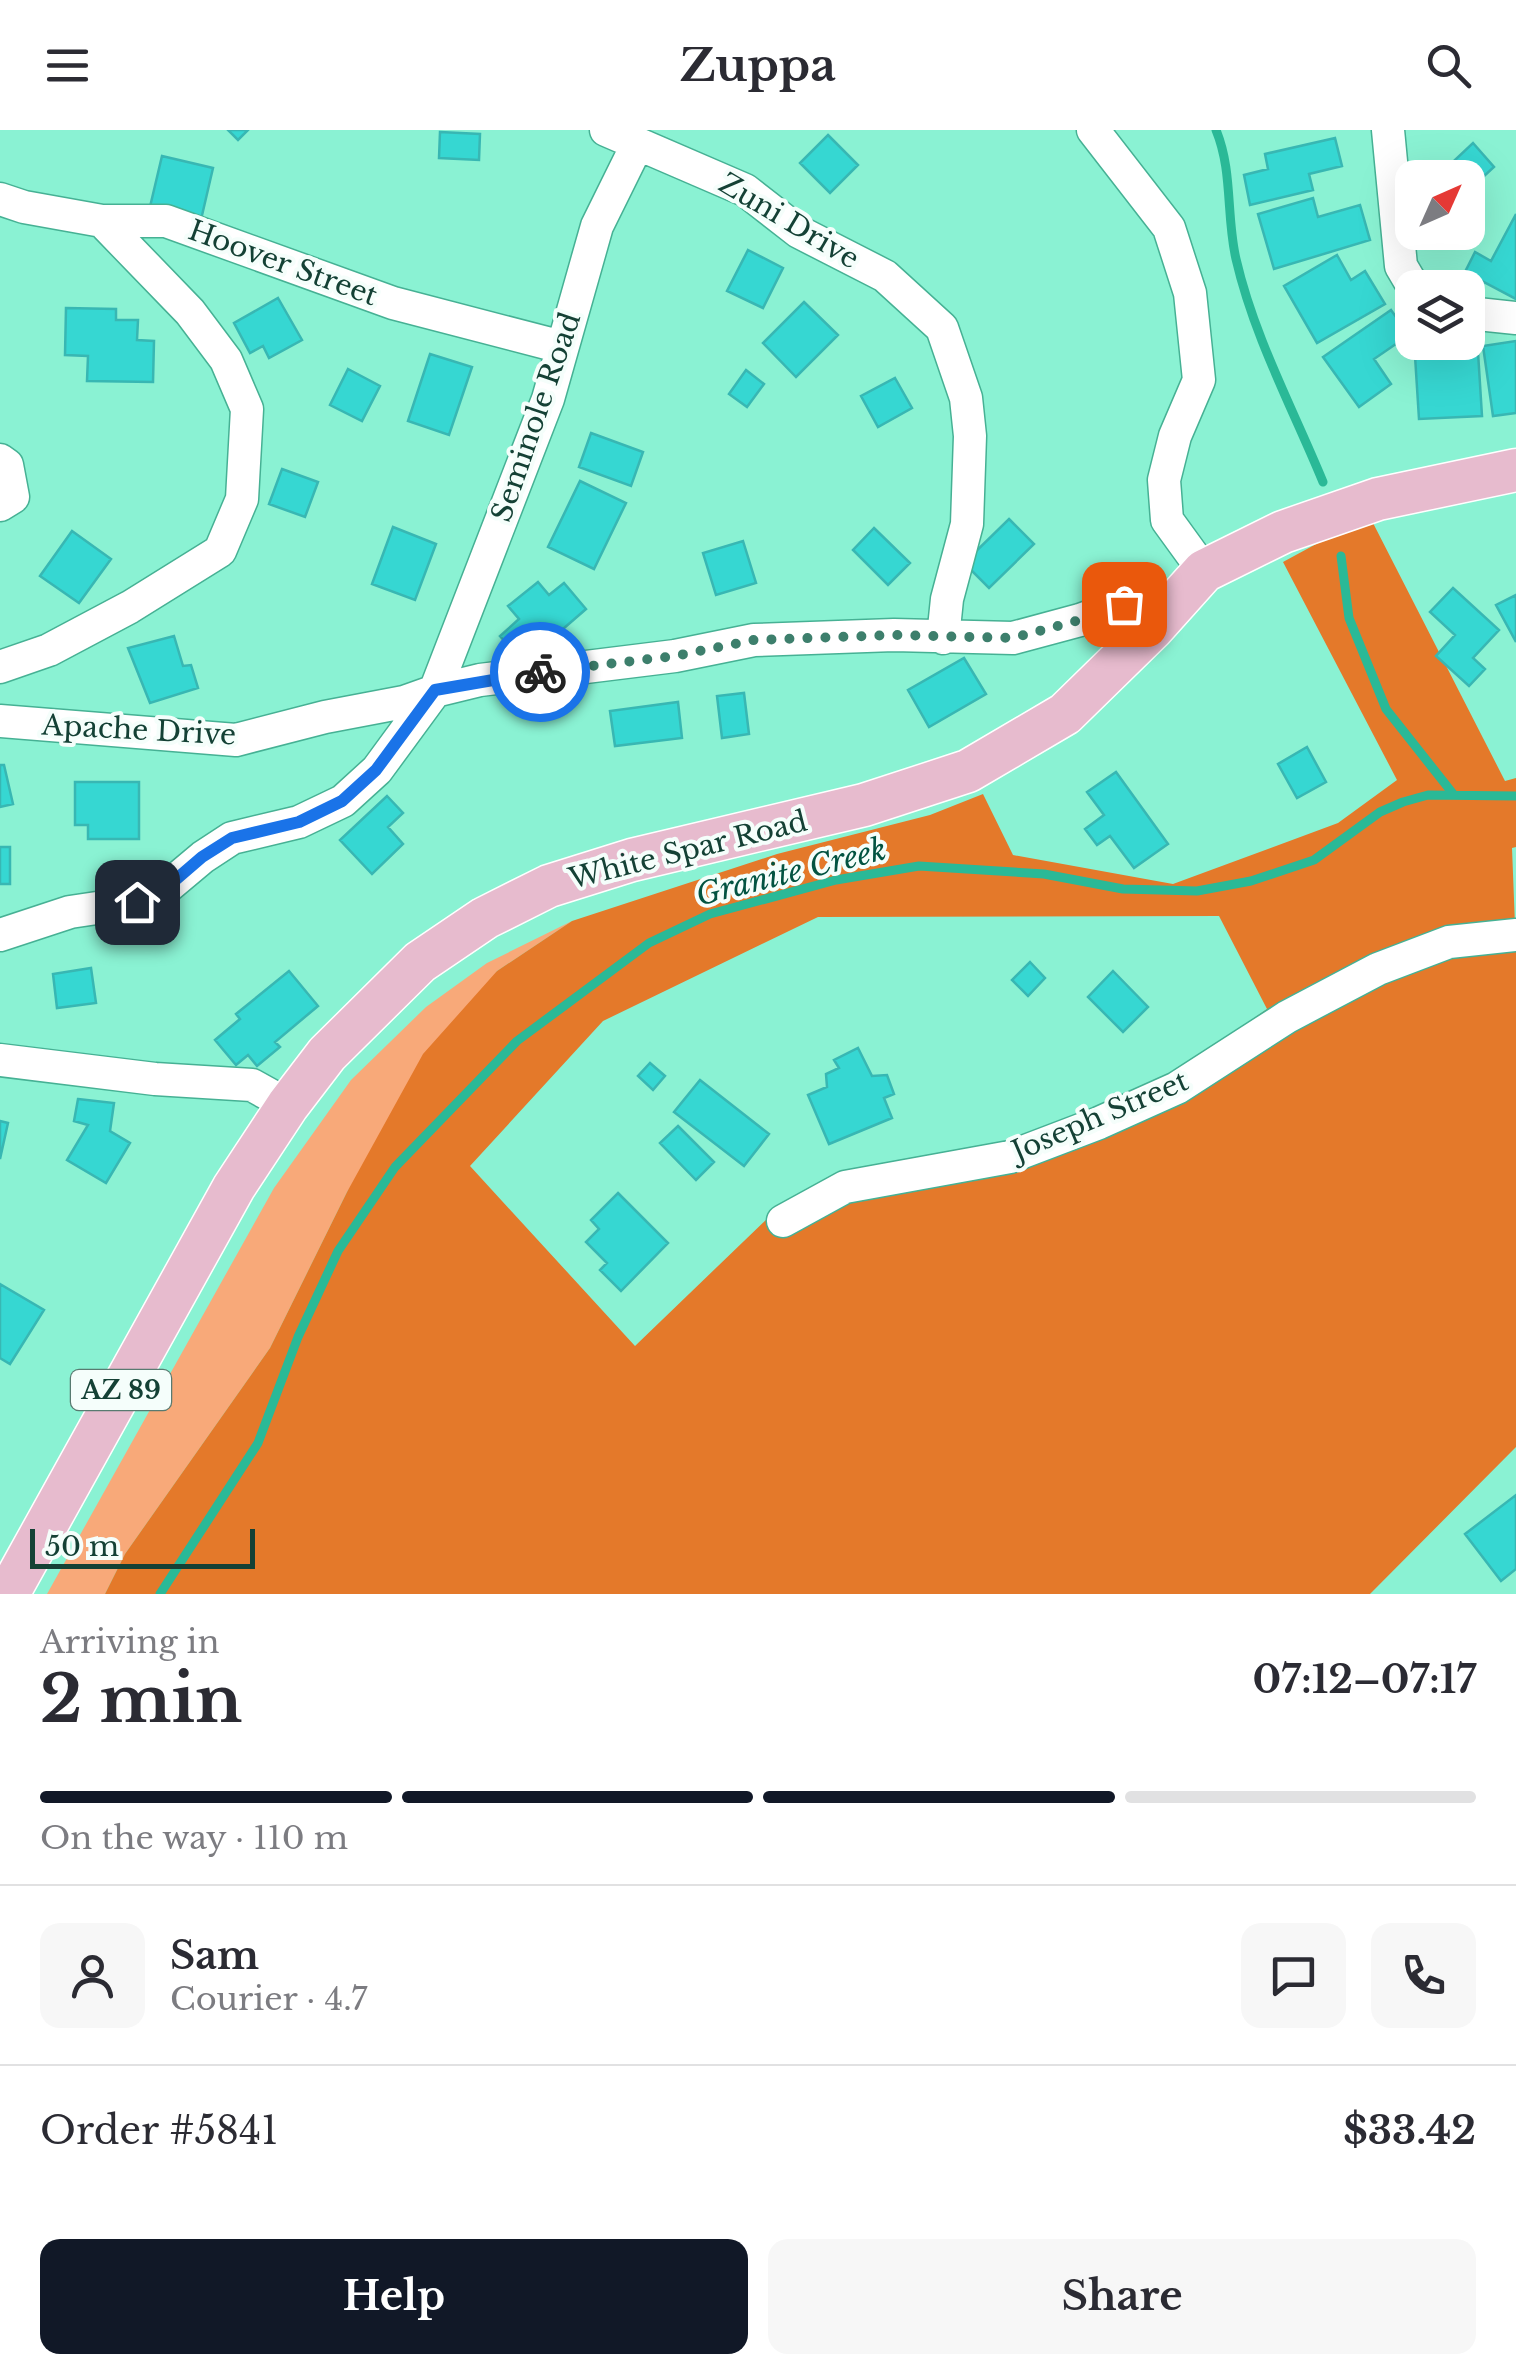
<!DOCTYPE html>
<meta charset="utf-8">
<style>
:root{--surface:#fff;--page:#f7f7f7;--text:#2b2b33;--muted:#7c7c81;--line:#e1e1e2;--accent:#111827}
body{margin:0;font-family:"Libre Baskerville",serif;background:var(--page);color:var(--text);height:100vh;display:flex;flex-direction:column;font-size:38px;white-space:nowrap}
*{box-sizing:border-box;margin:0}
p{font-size:32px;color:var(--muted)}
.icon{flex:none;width:55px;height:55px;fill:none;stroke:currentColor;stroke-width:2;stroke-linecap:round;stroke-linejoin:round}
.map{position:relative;height:1464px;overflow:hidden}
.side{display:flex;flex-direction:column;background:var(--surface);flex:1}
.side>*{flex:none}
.needle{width:65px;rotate:45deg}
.controls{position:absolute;left:1395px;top:30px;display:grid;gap:20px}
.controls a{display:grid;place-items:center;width:90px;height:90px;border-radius:20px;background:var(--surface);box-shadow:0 10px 40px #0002;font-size:50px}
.scale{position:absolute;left:30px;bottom:25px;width:225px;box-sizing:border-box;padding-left:10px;border:5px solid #144135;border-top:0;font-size:28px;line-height:35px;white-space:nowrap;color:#144135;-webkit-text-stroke:8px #f5fefb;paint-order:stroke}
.pin{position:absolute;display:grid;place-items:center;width:85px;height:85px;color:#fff;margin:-42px;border-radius:20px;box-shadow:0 5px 15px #0006}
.courier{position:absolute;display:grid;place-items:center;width:100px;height:100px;margin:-50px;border:8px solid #1a73e8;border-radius:50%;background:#fff;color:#222;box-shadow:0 2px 12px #0007}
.head em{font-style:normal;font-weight:700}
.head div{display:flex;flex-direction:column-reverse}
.head{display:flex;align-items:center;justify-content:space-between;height:170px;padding:0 40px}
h1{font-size:65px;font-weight:700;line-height:75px}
.bar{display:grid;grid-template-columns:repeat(4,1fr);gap:15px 10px;align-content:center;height:120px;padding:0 40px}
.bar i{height:12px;border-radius:8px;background:var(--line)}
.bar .active{background:var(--accent)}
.bar p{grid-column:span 4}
.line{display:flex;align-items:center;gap:25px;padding:0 40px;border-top:2px solid var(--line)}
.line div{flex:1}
.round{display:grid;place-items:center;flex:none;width:105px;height:105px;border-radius:20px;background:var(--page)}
.action{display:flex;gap:20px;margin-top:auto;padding:20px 40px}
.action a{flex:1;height:115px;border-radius:20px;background:var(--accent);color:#fff;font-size:40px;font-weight:700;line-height:115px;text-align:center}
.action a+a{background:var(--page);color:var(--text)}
header{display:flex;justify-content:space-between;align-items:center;height:130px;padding:0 40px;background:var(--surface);font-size:45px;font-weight:700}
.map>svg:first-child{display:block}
.green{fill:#f8a979}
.forest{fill:#e4792a;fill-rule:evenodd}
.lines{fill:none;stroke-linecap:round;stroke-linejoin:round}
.stream{stroke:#2ab997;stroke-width:9}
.building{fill:#36d7d2;stroke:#38b7b3;stroke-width:2.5}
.minor-casing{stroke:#46b194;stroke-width:35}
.major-casing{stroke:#fff;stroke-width:45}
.minor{stroke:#fff;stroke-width:32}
.major{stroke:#e7bbce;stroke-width:42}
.done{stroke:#3d7f6c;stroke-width:10;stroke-dasharray:0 18}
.route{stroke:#1a73e8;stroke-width:12}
.labels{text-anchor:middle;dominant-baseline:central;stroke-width:8;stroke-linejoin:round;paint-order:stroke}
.shield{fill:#f5fefb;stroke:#587a70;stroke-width:2.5}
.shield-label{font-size:25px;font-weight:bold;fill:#144135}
.street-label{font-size:28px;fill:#144135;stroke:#f5fefb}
.water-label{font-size:30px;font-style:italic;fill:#025341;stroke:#f5fefb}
</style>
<header><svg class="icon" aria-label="menu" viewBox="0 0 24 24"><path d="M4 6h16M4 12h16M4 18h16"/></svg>Zuppa<svg class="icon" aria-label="search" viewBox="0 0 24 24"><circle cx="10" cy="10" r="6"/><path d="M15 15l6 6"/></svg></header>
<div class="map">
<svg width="1516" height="1464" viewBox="0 0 1516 1464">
<rect width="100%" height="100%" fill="#8af2d3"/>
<path class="green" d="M572,791L497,841L347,1062L270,1218L125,1424L105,1464H47L274,1058L351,950L426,877L487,833Z"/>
<path class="forest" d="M1373,393L1505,651L1516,648V717L1512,718L1516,821V1317L1370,1464H105L125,1424L270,1218L347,1062L423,924L497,841L572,791L777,724L930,685L983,664L1013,725L1173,754L1338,693L1397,650L1283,432L1318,413ZM1219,786L1267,879L1170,947L1010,1016L772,1084L635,1216L470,1036L603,891L818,787Z"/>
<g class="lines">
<path class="stream" d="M1216,0C1233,41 1226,86 1236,129C1254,207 1293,279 1323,352
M1341,426L1349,488L1386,579L1454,665
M160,1464L258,1313L298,1207L338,1121L395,1037L517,911L649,813L710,784L836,750L919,736L1044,744L1123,759L1197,761L1251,751L1314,730L1380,682L1403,672L1428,665L1516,666"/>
</g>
<path class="building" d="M228,0H248L238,10Z
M440,2L480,4L479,30L439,28Z
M828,5L858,35L830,63L800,33Z
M1335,8L1342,36L1309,44L1313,60L1250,75L1244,45L1268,39L1265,24Z
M1473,13L1494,37L1468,61V48H1445L1441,43Z
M162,26L213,38L200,94L149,81Z
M1313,68L1318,87L1360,75L1370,110L1274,139L1258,84Z
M1516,84V169L1465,142L1475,122L1491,131Z
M748,120L783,138L763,178L727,161Z
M1337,125L1351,150L1365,141L1385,174L1317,213L1284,156Z
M278,168L302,210L269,228L263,216L250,223L234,193Z
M804,172L838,205L796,247L763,213Z
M66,178L116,179V190H138L137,210L154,211L153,252L87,251L88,226L65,225Z
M1391,180L1409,205L1374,229L1391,254L1359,277L1323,227Z
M1516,211V283L1493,286L1483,216Z
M1478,222L1482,286L1419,289L1415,226Z
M430,224L472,237L449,305L408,291Z
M348,239L380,256L362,291L330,275Z
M746,240L764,254L747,277L729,264Z
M895,248L912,278L878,297L861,266Z
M591,303L643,322L631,356L579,337Z
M282,339L318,352L305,387L269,374Z
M580,351L626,373L594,439L548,417Z
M1009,389L1034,414L989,458L964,433Z
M393,397L436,414L415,470L372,454Z
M874,398L910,433L888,455L853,420Z
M72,401L111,429L79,473L40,446Z
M743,411L756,453L716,465L703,423Z
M538,452L549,465L564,453L586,479L548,512L539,501L514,522L500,506L519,489L508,476Z
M1453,458L1499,500L1473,528L1485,539L1469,556L1436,526L1455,505L1430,482Z
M1516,465V512L1496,475Z
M174,506L183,536L191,535L198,558L150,573L128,518Z
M964,528L986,564L929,597L908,560Z
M744,563L749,604L722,608L717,566Z
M678,572L682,608L615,616L610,581Z
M1307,617L1326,652L1297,668L1278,634Z
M0,635H4L13,674L0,677Z
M1116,642L1168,714L1134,738L1110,706L1097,715L1085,699L1104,685L1087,662Z
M75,652H139V709H88V695H75Z
M387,666L403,683L388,697L403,714L372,744L340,710Z
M0,717H10V754H0Z
M1030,832L1045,848L1028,866L1012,850Z
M91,838L96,873L57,878L53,844Z
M289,841L318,876L275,912L280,917L257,936L248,925L236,935L215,910L240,889L236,884Z
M1113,841L1148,877L1123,902L1088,867Z
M858,918L872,946L887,945L894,964L884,968L892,988L829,1014L808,965L827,957L826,944L839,938L834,930Z
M650,933L665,946L653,960L638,946Z
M700,950L769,1004L744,1036L674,982Z
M78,969L114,973L110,1001L130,1013L106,1053L67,1030L88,995L74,991Z
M0,991L8,993L0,1029Z
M678,996L714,1032L696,1050L660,1013Z
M618,1063L668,1113L621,1161L600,1140L607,1133L586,1112L599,1099L591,1090Z
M0,1154L44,1180L10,1234L0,1228Z
M1516,1365V1439L1501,1451L1465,1404Z"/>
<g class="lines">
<defs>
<path id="minor" d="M606,0L745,60L799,102L885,146L942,198L966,268L970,306L967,394L947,469L943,508
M1093,0L1169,98L1190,163L1199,250L1175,306L1164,350L1167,390L1204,441
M1388,0L1401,136L1414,158
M0,69L24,77L102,91H166L393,173L562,217
M1468,183L1516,188
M0,330L7,335L13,367L0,375
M0,537L49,520L130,477L220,421L242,369L247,279L226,230L190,182L102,91
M0,591L236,610L325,587L404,572L435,561L480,550L675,526L754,510L894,505L1013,508L1080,490L1124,474L1152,499
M0,805L70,782L137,772L166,758L203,727L232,708L299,692L343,671L377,640L435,561L548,269L597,96L637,15
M0,930L155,949L252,955L288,975
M783,1091L845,1057L1010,1027L1099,993L1177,958L1287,887L1378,839L1449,812L1516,805"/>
<path id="major" d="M8,1464L234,1057L288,975L327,924L420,832L485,788L549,756L632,730L864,675L968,641L1065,584L1152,499L1204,441L1283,402L1378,369L1516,340"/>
</defs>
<use href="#minor" class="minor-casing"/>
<use href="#major" class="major-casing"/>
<use href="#minor" class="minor"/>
<use href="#major" class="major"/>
</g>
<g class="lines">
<path class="done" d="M540,542L675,526L754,510L894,505L1013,508L1080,490L1124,474"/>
<path class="route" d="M137,772L166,758L202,727L232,708L299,692L342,671L376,640L435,560L540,542"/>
</g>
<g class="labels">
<rect class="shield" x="71" y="1240" width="100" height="40" rx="8"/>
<g class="shield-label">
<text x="121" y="1260">AZ 89</text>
</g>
<g class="street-label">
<text transform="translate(789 91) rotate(31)">Zuni Drive</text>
<text transform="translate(283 133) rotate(20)">Hoover Street</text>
<text transform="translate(536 287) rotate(-71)">Seminole Road</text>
<text transform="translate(139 600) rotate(3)">Apache Drive</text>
<text transform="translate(688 720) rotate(-14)">White Spar Road</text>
<text transform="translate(1100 986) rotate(-23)">Joseph Street</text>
</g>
<g class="water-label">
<text transform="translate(791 742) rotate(-14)">Granite Creek</text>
</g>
</g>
</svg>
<div class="controls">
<a><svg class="needle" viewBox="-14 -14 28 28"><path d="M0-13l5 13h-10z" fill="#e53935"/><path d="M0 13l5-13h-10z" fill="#7c7c81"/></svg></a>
<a><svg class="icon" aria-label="layers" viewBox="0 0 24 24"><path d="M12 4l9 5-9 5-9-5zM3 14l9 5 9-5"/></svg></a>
</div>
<div class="scale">50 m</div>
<div class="pin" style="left:1124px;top:474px;background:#ea580c"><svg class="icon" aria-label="bag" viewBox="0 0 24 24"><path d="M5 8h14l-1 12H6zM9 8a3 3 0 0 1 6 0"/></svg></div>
<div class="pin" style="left:137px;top:772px;background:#1f2937"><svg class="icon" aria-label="home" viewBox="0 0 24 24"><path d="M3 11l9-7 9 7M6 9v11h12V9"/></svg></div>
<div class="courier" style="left:540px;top:542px"><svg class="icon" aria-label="bike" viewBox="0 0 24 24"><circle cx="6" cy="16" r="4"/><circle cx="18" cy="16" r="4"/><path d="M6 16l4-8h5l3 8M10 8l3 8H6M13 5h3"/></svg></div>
</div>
<section class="side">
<div class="head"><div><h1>2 min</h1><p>Arriving in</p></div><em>07:12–07:17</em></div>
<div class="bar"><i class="active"></i><i class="active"></i><i class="active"></i><i></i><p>On the way · 110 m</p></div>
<div class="line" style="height:180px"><a class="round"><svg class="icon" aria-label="person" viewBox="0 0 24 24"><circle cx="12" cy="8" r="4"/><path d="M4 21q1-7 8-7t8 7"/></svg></a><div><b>Sam</b><p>Courier · 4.7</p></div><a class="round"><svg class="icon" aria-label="chat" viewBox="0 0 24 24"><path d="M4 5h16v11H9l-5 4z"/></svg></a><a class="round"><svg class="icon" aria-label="phone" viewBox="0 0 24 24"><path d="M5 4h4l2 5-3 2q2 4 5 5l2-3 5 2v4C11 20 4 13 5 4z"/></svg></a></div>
<div class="line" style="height:130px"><div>Order #5841</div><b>$33.42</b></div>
<div class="action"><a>Help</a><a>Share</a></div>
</section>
